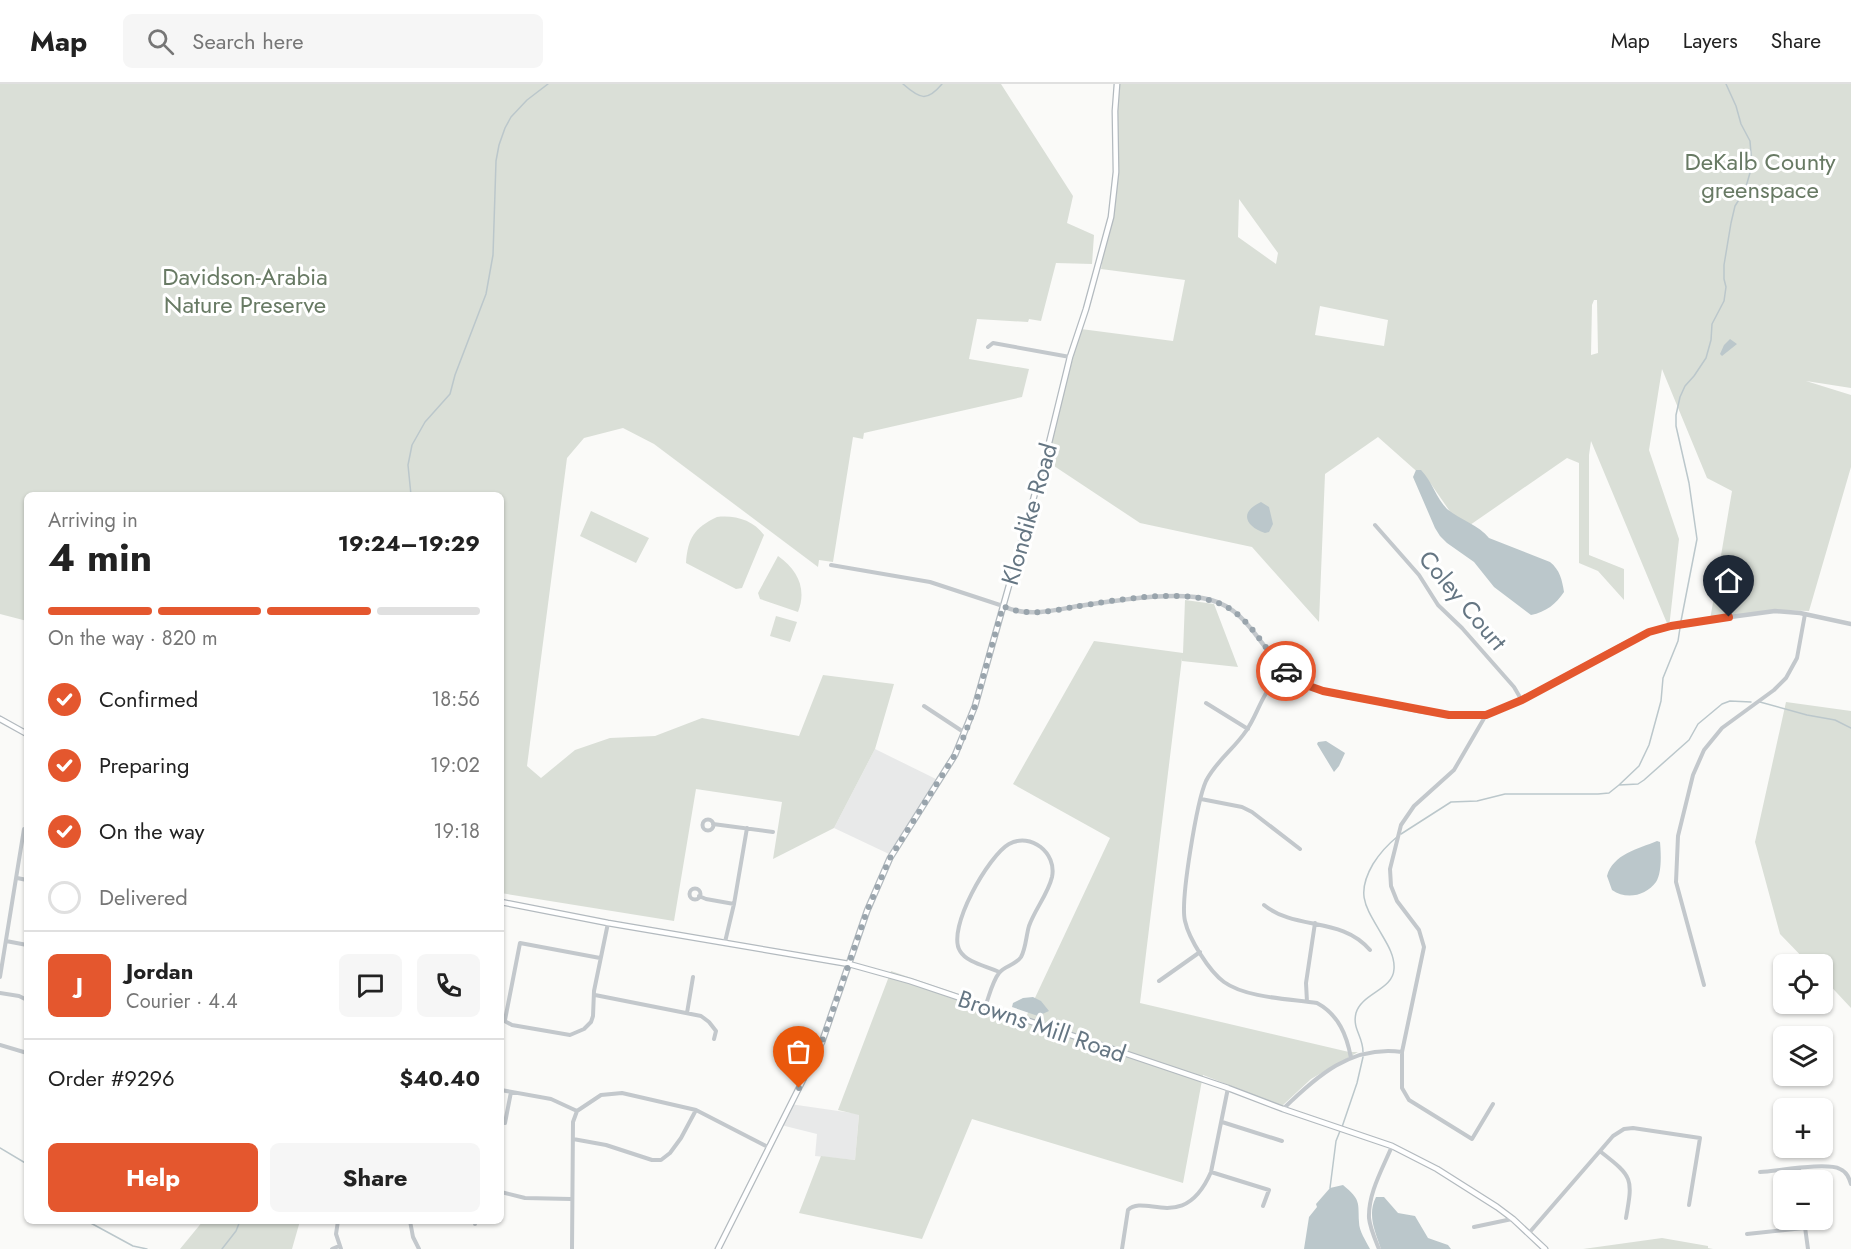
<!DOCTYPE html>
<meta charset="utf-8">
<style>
:root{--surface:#fff;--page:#f6f6f6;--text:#222;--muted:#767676;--line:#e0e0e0;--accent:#e4572e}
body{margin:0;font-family:Jost,sans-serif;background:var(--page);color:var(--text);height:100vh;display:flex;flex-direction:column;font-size:22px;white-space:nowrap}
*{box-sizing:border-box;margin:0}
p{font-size:20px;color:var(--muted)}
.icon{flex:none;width:33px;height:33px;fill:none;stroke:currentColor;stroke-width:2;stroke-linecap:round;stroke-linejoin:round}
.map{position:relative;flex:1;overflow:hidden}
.details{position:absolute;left:24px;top:408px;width:480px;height:732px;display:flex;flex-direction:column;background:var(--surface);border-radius:9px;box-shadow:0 2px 4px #0004}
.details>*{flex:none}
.fabs{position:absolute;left:1773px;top:870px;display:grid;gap:12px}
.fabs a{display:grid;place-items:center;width:60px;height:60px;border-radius:9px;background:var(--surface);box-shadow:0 2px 4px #0004;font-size:30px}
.pin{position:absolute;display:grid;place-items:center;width:51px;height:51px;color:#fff;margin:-62px -26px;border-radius:50% 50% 50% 0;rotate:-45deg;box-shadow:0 0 6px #0007}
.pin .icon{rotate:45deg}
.courier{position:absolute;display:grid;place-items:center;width:60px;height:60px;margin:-30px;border:4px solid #e4572e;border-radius:50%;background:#fff;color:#222;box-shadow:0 2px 8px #0007}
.summary em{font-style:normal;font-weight:700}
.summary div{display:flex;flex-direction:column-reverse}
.summary{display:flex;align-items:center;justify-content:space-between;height:102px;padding:0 24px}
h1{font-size:39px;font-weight:700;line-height:45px}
.bar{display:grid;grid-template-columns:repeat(4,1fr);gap:9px 6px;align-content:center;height:72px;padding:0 24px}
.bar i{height:8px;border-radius:4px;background:var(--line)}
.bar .current{background:var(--accent)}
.bar p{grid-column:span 4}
.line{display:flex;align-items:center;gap:15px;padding:0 24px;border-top:2px solid var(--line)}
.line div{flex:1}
.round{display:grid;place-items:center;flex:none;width:63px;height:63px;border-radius:9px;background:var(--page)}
ol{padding:0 24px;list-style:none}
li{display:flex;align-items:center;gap:18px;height:66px}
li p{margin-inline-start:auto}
li .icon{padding:6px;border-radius:50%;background:var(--accent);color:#fff;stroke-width:4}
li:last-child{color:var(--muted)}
li i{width:33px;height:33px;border:3px solid var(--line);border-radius:50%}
.action{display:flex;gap:12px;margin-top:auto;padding:12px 24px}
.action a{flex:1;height:69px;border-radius:9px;background:var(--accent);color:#fff;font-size:24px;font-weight:700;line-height:69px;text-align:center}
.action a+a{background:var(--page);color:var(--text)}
header{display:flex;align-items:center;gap:36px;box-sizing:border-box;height:84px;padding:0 30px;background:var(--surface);border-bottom:2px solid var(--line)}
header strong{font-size:28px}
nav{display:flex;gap:33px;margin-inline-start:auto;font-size:21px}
.search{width:420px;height:54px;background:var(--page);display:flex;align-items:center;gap:15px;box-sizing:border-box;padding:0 21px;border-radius:9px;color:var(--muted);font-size:22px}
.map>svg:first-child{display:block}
.built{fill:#e8e9e9}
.green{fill:#dadfd7;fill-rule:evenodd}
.water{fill:#bbc7cb}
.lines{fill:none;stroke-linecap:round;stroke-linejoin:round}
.stream{stroke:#bbc7cb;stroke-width:1.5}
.secondary-casing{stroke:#b3babf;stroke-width:7}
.minor{stroke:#c3c8cc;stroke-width:4}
.tertiary{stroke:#c3c8cc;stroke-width:4.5}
.secondary{stroke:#fff;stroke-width:4.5}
.done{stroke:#99a4ac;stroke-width:6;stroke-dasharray:0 10.8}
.route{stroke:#e4572e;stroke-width:8}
.labels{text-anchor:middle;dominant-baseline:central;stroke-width:6;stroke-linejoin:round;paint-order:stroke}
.park-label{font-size:24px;fill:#687a64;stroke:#fff}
.street-label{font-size:24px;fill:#657683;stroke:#fff}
</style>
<header>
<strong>Map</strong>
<div class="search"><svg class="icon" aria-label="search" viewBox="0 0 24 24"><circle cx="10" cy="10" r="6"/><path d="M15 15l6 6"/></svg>Search here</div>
<nav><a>Map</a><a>Layers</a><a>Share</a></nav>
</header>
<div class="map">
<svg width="1851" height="1165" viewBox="0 0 1851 1165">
<rect width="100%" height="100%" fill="#fafaf8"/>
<path class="built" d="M875,665L940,697L919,731L889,770L834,744Z
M790,1020L859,1030L855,1076L815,1072L817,1050L781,1041Z"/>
<path class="green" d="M0,0H1001L1073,112L1067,139L1094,151L1092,180L1056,179L1041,237L1029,235L1028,238L977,235L969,275L1029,285L1022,313L864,349L863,355L853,353L833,478L819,476L818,483L654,360L623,344L584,354L567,374L527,682L541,694L575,666L610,654L655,652L702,634L799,652L823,591L894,600L875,665L834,744L773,775L782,718L696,705L674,837L501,809V411H27V537L0,530Z
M1118,0H1851V304L1806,297L1851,311V383L1809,527L1779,526L1710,536L1732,407L1707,394L1662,285L1649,366L1679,455L1669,544L1591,357L1589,371V471L1624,485V516L1598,487L1579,479V379L1567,374L1470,441L1451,429L1431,400L1378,353L1325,390L1319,538L1252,463L1140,439L1045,376L1081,245L1173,257L1185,196L1101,185L1116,93L1114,22ZM1239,115L1278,169L1276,180L1238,153ZM1594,216H1597L1598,269L1591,271L1592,221ZM1320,222L1388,236L1384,262L1315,251Z
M591,427L649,454L636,479L580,452Z
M717,433C735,431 753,436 764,451L742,504L736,505L686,479C688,454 694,444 717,433Z
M778,472C798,486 807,505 798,528L760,515L758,509Z
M1185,516L1214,520L1238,583L1182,577V574L1140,919L1349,968H1358L1311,995L1282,1022L1203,991L1183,1099L972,1035L922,1155L799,1129L821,1072L855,1076L859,1031L838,1026L891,887L1026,933L1110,754L1013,700L1094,557L1183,569Z
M776,532L797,538L790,558L770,552Z
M1786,618L1851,627V924L1823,894L1822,880H1809L1780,850L1755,758Z
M203,1137H300L292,1165H180Z
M1662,1154L1708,1162V1164L1713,1165H1583Z"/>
<path class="water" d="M1730,255L1737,260L1722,272L1720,270L1724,261Z
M1416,386H1421C1432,397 1436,414 1447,425C1460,436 1479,441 1489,454L1550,478C1560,486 1562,496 1564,508C1556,520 1546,528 1531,531L1494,503L1474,478L1447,459L1440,452L1435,444L1413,393Z
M1261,418L1269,423L1273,440L1269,448L1265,449C1245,442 1239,428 1261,418Z
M1326,657L1345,669L1339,682L1334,688L1317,660L1318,658Z
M1657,757L1660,758C1661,769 1662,789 1656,798C1646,812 1626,816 1612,806L1607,792C1613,770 1638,765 1657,757Z
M1033,913L1041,917L1049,927L1038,932L1012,923L1013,919L1023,914Z
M1343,1101C1361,1116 1358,1118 1359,1138C1359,1147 1366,1157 1370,1165H1304L1309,1133L1317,1123L1316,1120L1330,1104Z
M1376,1113H1384L1398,1129L1415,1132L1428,1154L1448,1161L1451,1165H1381C1375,1147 1367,1131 1376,1113Z"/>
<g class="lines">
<path class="stream" d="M903,0C920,15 927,18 942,0
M411,411L408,381L412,361L425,338L450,310L455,291L486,210L493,171L496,77L499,61L505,44L511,33L527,16L548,0
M1681,537L1697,455L1689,399L1676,342V331L1680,313L1685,302L1694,292L1706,274L1711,256L1712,240L1724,217L1726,203L1724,195V181L1731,139L1735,122L1745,106L1752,82L1750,57L1741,40L1736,22L1726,0
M1760,618L1807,631L1835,636L1851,644
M1619,701L1639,682L1649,661L1661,617L1663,594L1678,557L1680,544
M1401,750L1451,718L1477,717L1505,710H1598L1609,709L1619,701L1638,700L1644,696L1689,656L1698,640L1722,620L1730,617L1751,618
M1363,968C1363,952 1352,945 1356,929C1362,909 1393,906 1394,885C1395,873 1388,861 1382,851C1366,823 1355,811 1373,780C1380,769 1387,761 1397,753
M1342,1043L1357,999L1363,973
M0,1064L27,1080
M1330,1104L1336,1057L1340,1047
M87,1137L133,1162L147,1165
M222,1165L236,1147L240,1137"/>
<defs>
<path id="secondary" d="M0,635L27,650
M501,818L608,839L849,880L910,897L1228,1004L1283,1025L1392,1062L1437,1085L1497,1123L1513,1135L1545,1165
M718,1165L822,958L867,827L890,774L955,671L975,622L1048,363L1070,273L1086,225L1111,133L1116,88L1115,27L1117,0"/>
</defs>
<use href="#secondary" class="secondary-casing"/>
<path class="minor" d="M988,263L993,259L1070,273
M1375,441L1419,491L1438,521L1462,544L1514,603L1521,615
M831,481L930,498L1003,522
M1284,585C1278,593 1270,602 1265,611C1258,623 1254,636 1246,647C1234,665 1216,677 1206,697C1197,717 1180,817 1185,837C1189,855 1209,887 1224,898C1246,914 1291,915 1317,919C1339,931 1347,952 1351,974
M1206,619L1248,645
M924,622L965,649
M1486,631L1454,686L1414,722L1401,741L1390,785L1391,802L1397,817L1419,846L1424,863L1402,968V1004L1409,1016L1472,1055L1493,1020
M1201,715L1242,723L1252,728L1300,765
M702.5 741a5.5 5.5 0 1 1 11 0a5.5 5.5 0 1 1-11 0Z
M713,740L773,748
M17,794L27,796
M689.5 810a5.5 5.5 0 1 1 11 0a5.5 5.5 0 1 1-11 0Z
M699,812L706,815L734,820
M1264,821C1296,847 1341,832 1370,866
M6,857L27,861
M725,858L734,820L747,744
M0,893L24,745L27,746
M1159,897L1200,868
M1704,901L1676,798L1678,752L1693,691L1704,666L1722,644L1774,606L1786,594L1797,574L1805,530
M0,909L19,912L27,916
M595,911L701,932L709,938L716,947L714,955
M1307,918L1306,899L1315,839
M985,923C989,913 992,898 999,889C1004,882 1016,881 1021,873C1026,864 1026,852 1029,842C1035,825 1048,810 1052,793C1057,769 1031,748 1009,760C989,771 946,845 960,867C967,879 987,882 999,888
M687,929L693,893
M501,935L512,941L570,951L584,945L591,938L593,932L594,907L608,839
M505,936L520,859L600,874
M0,961L27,969
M501,1006L551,1015L577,1027
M1283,1025C1317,992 1351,961 1402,968
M1222,1038L1282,1057
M505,1039L511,1008
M573,1055L606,1061L652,1076H661L670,1069L681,1054L696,1026
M1601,1068C1633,1093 1633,1094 1626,1134
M1799,1085L1800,1096
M1211,1088L1269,1106L1263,1122
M1760,1088C1778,1087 1826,1078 1840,1085C1847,1088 1849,1094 1851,1100
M501,1108L525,1114L571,1115
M1804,1136L1808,1165
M338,1137L336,1150L341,1165
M410,1137L413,1153L419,1165
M475,1140V1137
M1474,1143L1512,1135
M1529,1149L1613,1052L1624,1045L1633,1044L1700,1054L1689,1121
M1747,1150L1804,1144
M332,1165L339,1162
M572,1165L573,1038L577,1027L601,1011L622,1009L696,1026L768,1063
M1122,1165L1128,1126C1145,1109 1184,1150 1211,1088L1228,1004
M1379,1165C1375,1155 1370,1144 1369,1134C1368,1109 1383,1084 1392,1062"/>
<path class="tertiary" d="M1003,522C1027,534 1054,526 1079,522C1114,517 1176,506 1211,516C1248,526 1259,563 1286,586C1296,595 1309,602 1321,607C1337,612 1354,614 1370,617C1400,623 1431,631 1461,632C1476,633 1490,630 1505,624L1631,556L1671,541L1775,527L1800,529L1851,540"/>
<use href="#secondary" class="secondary"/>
</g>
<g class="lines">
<path class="done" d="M799,1004L822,958L867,827L890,774L955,671L965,650L975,622L1003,522C1025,533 1051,527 1074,523C1116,516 1190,502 1227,523C1253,538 1265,567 1286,587"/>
<path class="route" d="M1286,587L1309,602L1323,607L1449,631H1486L1522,616L1649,548L1671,542L1729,533"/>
</g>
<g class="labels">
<g class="park-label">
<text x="1760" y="77">DeKalb County<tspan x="1760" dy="28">greenspace</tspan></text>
<text x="245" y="192">Davidson-Arabia<tspan x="245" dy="28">Nature Preserve</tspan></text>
</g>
<g class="street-label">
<text transform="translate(1029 430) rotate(-74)">Klondike Road</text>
<text transform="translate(1463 516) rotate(50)">Coley Court</text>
<text transform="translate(1042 942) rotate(19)">Browns Mill Road</text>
</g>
</g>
</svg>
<div class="fabs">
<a><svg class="icon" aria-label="locate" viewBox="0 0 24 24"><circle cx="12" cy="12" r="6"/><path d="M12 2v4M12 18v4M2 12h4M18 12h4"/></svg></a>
<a><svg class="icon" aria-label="layers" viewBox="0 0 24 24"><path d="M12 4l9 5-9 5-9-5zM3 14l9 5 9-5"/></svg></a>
<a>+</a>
<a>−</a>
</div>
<div class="pin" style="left:799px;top:1004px;background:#ea580c"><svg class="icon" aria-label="bag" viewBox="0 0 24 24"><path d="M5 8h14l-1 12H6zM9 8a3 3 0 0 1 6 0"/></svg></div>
<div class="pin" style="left:1729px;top:533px;background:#1f2937"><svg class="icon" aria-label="home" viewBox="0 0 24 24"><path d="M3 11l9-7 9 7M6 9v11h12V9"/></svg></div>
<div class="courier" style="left:1286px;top:587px"><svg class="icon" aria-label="car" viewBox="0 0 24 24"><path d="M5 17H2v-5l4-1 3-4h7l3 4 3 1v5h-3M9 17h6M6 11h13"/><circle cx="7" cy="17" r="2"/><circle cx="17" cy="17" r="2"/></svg></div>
<section class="details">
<div class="summary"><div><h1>4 min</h1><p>Arriving in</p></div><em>19:24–19:29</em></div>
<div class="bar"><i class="current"></i><i class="current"></i><i class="current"></i><i></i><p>On the way · 820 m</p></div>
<ol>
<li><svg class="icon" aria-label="check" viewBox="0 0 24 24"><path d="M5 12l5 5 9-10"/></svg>Confirmed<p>18:56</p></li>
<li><svg class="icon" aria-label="check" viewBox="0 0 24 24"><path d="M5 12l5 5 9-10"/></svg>Preparing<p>19:02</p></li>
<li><svg class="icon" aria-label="check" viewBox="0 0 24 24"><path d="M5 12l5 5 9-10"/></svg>On the way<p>19:18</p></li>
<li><i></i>Delivered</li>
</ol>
<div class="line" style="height:108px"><b class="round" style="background:var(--accent);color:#fff">J</b><div><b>Jordan</b><p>Courier · 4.4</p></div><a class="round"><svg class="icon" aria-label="chat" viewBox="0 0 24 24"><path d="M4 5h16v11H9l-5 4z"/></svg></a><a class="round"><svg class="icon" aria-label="phone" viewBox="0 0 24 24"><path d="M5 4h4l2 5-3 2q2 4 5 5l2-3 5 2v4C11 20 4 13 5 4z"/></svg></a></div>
<div class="line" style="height:78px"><div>Order #9296</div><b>$40.40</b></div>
<div class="action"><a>Help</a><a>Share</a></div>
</section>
</div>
